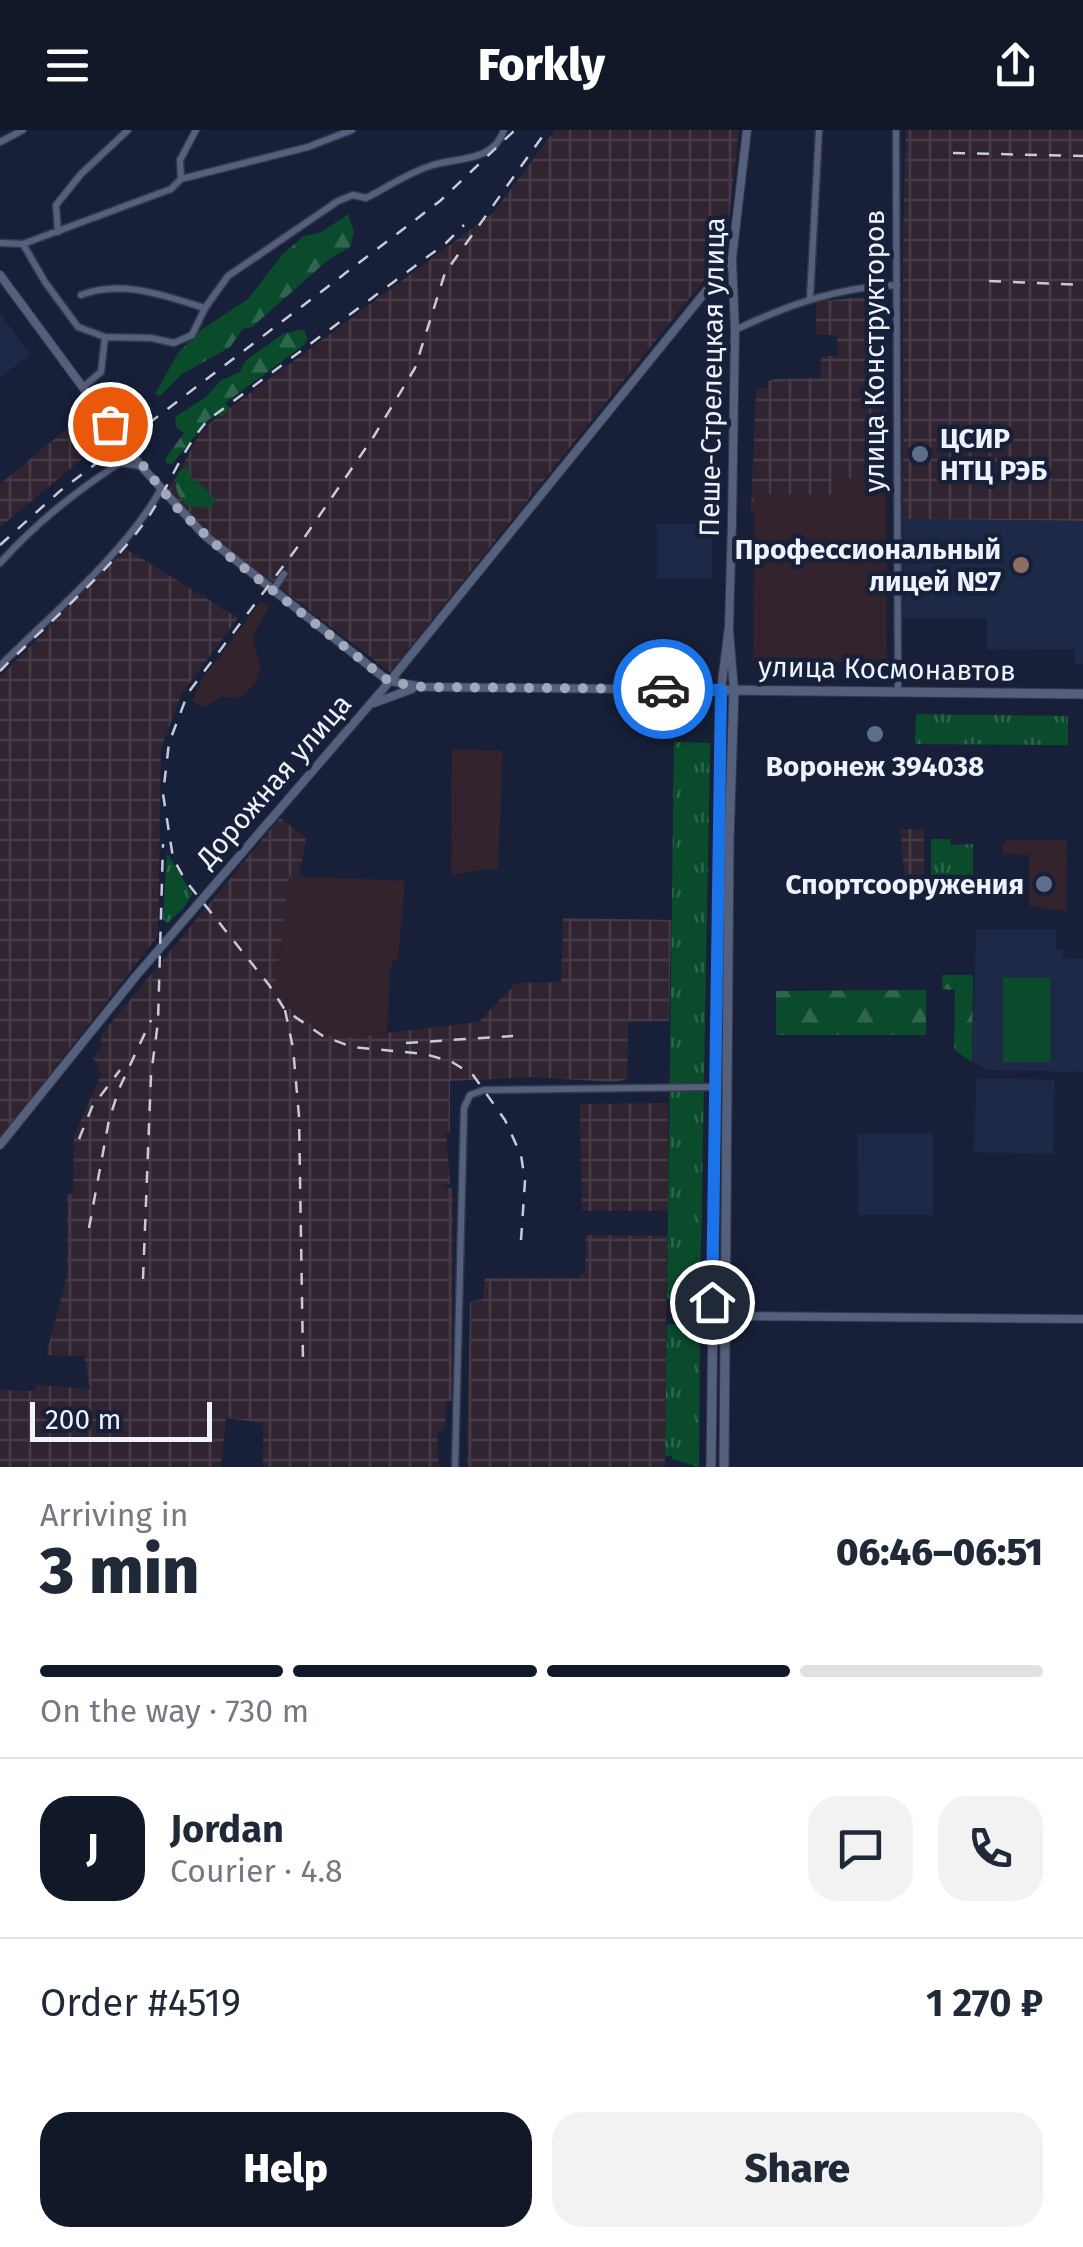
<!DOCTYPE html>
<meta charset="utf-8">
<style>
:root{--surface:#fff;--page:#f2f2f3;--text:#1f2937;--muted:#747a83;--line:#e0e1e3;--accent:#111827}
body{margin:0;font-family:"Fira Sans",sans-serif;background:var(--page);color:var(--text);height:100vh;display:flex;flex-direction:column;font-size:38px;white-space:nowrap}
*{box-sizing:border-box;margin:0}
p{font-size:32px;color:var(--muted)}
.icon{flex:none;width:55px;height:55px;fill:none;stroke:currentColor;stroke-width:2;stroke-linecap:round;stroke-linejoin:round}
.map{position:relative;height:1337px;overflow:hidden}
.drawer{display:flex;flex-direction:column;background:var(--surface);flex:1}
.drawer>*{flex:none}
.scale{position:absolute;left:30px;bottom:25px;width:182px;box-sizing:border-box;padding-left:10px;border:5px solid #eef2fc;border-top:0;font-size:28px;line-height:35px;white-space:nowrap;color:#eef2fc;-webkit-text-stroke:8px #182039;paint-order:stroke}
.pin{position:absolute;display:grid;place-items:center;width:85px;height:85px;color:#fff;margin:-42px;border:5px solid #fff;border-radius:50%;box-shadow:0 2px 10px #0007}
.courier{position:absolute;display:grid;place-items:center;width:100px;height:100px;margin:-50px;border:8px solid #1a73e8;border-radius:50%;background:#fff;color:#222;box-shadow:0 2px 12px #0007}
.head em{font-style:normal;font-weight:800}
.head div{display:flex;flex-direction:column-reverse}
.head{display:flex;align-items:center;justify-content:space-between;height:170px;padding:0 40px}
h1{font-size:65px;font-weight:800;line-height:75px}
.bar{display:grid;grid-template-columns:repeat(4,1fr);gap:15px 10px;align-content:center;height:120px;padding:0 40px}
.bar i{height:12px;border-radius:8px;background:var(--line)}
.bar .active{background:var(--accent)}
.bar p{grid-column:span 4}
.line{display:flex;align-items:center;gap:25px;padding:0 40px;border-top:2px solid var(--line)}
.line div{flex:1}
.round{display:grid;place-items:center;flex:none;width:105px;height:105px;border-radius:30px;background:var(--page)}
.cta{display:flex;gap:20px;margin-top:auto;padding:20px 40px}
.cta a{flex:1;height:115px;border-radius:30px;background:var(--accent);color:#fff;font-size:40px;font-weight:800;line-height:115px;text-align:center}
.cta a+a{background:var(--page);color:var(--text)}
header{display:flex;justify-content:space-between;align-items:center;height:130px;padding:0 40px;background:var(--accent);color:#fff;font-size:45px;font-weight:800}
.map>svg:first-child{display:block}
.commercial{fill:#33232d}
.industrial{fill:url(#industrial-grid)}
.built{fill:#1e2847}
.grass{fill:url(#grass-tufts)}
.forest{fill:url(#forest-firs)}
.garden{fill:#0a4b2c}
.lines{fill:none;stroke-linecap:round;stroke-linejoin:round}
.minor-casing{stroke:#33384b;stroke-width:9}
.tertiary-casing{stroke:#33384b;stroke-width:10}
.secondary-casing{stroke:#33384b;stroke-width:11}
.minor{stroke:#55607c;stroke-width:6}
.tertiary{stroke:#55607c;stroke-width:8}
.secondary{stroke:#55607c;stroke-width:9}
.rail{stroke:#c7cbd8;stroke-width:2.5;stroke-dasharray:12 12;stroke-linecap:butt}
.done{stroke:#a3a8b8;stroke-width:10;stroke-dasharray:0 18}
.route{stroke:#1a73e8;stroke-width:12}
.service-dot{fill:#5c6f8a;stroke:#182039;stroke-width:4}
.education-dot{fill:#8d6e63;stroke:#182039;stroke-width:4}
.labels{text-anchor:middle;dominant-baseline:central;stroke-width:9;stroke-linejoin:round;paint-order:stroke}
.street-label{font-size:28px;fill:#eef2fc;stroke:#182039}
.poi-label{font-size:28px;font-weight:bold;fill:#eef2fc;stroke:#182039;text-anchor:end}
</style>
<header><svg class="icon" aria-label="menu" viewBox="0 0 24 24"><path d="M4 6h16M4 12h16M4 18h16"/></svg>Forkly<svg class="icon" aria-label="share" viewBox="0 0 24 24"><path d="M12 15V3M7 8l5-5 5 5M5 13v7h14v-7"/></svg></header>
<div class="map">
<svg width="1083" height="1337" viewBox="0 0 1083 1337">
<defs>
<pattern id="industrial-grid" width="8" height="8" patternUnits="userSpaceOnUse" patternTransform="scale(2.5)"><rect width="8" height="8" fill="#312431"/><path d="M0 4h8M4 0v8" fill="none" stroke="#453a46"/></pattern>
<pattern id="grass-tufts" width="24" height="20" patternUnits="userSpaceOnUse" patternTransform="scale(2.5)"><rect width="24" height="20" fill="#0a4b2c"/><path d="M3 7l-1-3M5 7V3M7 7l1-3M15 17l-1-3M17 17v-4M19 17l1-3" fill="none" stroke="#2e654c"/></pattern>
<pattern id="forest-firs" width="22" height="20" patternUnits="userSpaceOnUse" patternTransform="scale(2.5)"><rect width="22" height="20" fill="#0a4b2c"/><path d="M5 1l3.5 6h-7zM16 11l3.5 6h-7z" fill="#2e654c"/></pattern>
</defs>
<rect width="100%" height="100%" fill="#182039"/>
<path class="commercial" d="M831,348H886L887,532L753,531L754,367L759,364L831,365Z
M261,471L269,476L252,508L261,536L255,553L241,568L221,567L203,578L192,571L203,548Z
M452,619L503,621L498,738L451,745Z
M1007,710H1067L1066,781L1029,776V725L1003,723L1002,717Z
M289,746L405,751L398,830L392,832L390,843L387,902L344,908L327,905L293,882L275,861Z"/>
<path class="industrial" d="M555,0H739L725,124L390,542L208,403L169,360L198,307L211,292L493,83Z
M906,0H1083V391L903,389V111Z
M888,164L886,348H832V365L759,364L754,367V380H751L756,258H767L768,251L776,249L820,248L821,226H838L837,205H816V172Z
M70,296L93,320L0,397V354Z
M126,419L238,488L182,563L161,619L158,806L0,1008V547Z
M280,688L306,708L299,746L289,747L275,861L293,882L327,905L344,908L479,892L516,853L561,852L563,788L671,790L669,891L628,892L627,949L615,952L531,947L450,951V1002L446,1003L450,1054L441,1055L453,1059L452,1271H446L445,1299L437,1303L439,1337H263V1293L226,1288L221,1337H0V1260L33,1261L37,1255L90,1259L84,1226L46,1225L67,1147V1065L73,1063L74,1006L101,944L97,932L92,928L101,916V905Z
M900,699H924V748H905Z
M668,973V1081H582L580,974Z
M586,1105L667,1106L665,1337H467L470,1172L483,1169L485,1148H577L585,1141Z"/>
<path class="built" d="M0,183L30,225L0,247Z
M903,389L1083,391V534H1075V519L987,520V489L902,488Z
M657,394H713L712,449H657Z
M976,799H1056V819L1063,820V828L1083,829V942L988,940L972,932Z
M976,948L1055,950L1053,1024L974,1022Z
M933,1003V1085H858L857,1004Z"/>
<path class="grass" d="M916,584L1068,586V615L915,614Z
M674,612L710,613L700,1169H667Z
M931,709H950L951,715L973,714V751L931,752Z
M167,723L192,764L185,776L168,793L163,790Z
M667,1194L696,1195V1210H700L699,1337L672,1329V1325L665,1327Z"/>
<path class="forest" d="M348,84L354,102L350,117L328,130L252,197L243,199L230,217L182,244L160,266L155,264L178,223L201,200L248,169L282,125L304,106L322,102Z
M300,200H304L308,209L304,215L225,273L230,278L222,286L217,285L208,290L172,334L167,333L165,329L184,303L176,297L175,287L207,266L220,251L240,242L245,231L283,204Z
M190,336L189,344L216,369L211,378L187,376C174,364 169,341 190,336Z
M942,845H973L972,932L954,920L955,860L942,859Z
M926,860V905H776V861Z"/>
<path class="garden" d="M1003,848H1050V932H1003Z"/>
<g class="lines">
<defs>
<path id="minor" d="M896,0L898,561
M0,12L23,0
M181,49L180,30L196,0
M58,102L56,75L81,44L128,0
M1,113L23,114L171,59L181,49L308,17L352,0
M23,114L45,152L78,197L105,207L151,208L174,213L192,205L205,178L228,146L338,71L353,65L366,68C386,58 408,43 430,36C456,27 493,33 504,0
M81,165C122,149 165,166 205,178
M810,168L819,0
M735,200C788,175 837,157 897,155
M83,257L101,242L105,207
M0,433C36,393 74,362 120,333L140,336
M273,460L284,444
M0,536C52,484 126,422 161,359
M455,1337L464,978L470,965L484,960L714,957"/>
<path id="tertiary" d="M0,145L141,336L204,405L382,546L390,551L423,557L721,560L729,496L732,391L735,200L732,129L747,0
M729,500L734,560
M374,573L412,559
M0,1015L136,846L390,551L732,129
M724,1186L1083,1189"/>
<path id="secondary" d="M711,1337L721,560L1083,564
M724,1337L729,711L734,560"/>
</defs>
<use href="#minor" class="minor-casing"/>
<use href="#tertiary" class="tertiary-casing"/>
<use href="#secondary" class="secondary-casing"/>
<use href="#minor" class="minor"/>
<use href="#tertiary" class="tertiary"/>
<use href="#secondary" class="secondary"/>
<path class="rail" d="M953,23L1083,26
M989,151L1083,155
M0,415L60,361L440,71L515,0
M0,541C46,495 110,441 147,389C169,357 182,319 208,290L446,113L464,95
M285,880L293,918L299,986L303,1230
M406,913L513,906
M79,1009L92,977L120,940
M89,1098L109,990L119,959L151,890
M521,1110L525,1051L521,1025L505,990L473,945L452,932L425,924L352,917L323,906L285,880L269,855L185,750L173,728L163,664L169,613L188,563L302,411L374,306L415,238L445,143L547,0
M143,1149L151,945L158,892L163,714"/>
</g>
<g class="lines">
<path class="done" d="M110,294L175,376L225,423L382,546L390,552L423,557L663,559"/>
<path class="route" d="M663,559L721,560L712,1172"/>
</g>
<g class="service-dot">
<circle cx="920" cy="324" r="10"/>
<circle cx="875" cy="604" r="10"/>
<circle cx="1044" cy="754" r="10"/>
</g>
<circle class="education-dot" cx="1021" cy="435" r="10"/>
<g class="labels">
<g class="street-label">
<text transform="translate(874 221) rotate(-90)">улица Конструкторов</text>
<text transform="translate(712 247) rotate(-89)">Пеше-Стрелецкая улица</text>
<text transform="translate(887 539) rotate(1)">улица Космонавтов</text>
<text transform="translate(274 651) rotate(-49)">Дорожная улица</text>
</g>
<g class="poi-label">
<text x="940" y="308" text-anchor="start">ЦСИР<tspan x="940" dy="32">НТЦ РЭБ</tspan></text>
<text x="1001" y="419">Профессиональный<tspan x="1001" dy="32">лицей №7</tspan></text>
<text x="875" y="636" text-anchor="middle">Воронеж 394038</text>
<text x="1024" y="754">Спортсооружения</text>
</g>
</g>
</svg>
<div class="scale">200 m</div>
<div class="pin" style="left:110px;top:294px;background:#ea580c"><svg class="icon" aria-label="bag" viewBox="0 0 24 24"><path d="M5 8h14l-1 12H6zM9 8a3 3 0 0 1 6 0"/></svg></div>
<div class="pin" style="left:712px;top:1172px;background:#1f2937"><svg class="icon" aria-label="home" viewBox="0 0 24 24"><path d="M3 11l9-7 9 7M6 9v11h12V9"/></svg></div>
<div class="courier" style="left:663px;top:559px"><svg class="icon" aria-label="car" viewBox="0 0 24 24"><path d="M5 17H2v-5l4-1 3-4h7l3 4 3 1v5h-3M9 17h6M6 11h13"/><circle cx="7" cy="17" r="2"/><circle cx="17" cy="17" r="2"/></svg></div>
</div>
<section class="drawer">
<div class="head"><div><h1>3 min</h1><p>Arriving in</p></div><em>06:46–06:51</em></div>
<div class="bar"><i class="active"></i><i class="active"></i><i class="active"></i><i></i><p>On the way · 730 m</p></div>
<div class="line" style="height:180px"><b class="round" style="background:var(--accent);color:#fff">J</b><div><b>Jordan</b><p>Courier · 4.8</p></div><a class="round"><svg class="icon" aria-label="chat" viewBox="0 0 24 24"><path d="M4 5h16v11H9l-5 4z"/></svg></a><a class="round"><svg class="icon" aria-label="phone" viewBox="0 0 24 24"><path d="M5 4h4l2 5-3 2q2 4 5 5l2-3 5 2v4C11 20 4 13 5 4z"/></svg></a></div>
<div class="line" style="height:130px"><div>Order #4519</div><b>1 270 ₽</b></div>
<div class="cta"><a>Help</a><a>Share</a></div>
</section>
